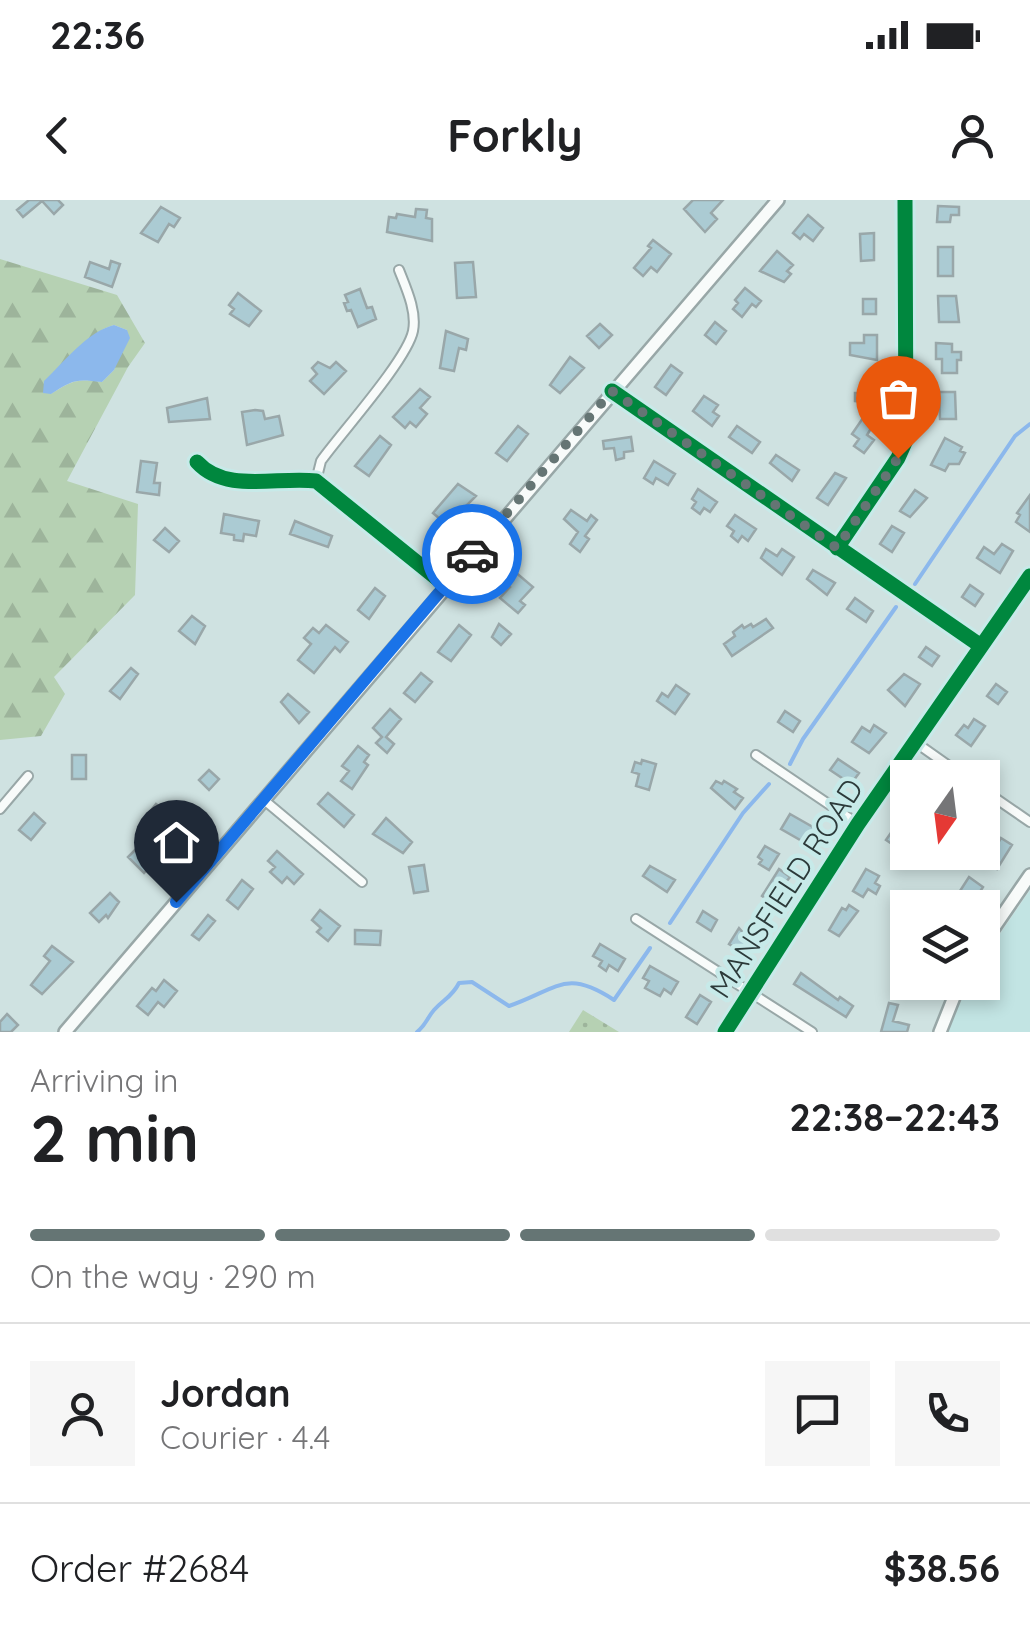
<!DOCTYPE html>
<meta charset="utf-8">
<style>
:root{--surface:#fff;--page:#f6f6f6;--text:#202124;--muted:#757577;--line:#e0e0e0;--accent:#657574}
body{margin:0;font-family:Quicksand,sans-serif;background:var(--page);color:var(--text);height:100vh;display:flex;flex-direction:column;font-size:38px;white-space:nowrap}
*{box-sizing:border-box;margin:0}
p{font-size:32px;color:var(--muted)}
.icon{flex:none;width:55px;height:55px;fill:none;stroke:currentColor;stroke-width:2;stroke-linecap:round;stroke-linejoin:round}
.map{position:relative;height:832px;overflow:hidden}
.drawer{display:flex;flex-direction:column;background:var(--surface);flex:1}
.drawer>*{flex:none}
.needle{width:65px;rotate:194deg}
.fabs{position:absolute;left:890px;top:560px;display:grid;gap:20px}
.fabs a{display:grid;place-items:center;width:110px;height:110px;border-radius:0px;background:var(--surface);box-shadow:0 5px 15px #0003;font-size:50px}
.pin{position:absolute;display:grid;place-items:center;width:85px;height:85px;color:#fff;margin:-102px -42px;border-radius:50% 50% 50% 0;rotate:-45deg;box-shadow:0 0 10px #0007}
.pin .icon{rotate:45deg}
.courier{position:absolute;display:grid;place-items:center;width:100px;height:100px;margin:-50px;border:8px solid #1a73e8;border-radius:50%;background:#fff;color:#222;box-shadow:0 2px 12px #0007}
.head em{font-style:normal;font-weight:700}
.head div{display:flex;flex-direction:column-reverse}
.head{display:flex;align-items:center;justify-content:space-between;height:170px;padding:0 30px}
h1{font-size:65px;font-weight:700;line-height:75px}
.bar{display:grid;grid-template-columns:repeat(4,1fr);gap:15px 10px;align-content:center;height:120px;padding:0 30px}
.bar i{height:12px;border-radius:8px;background:var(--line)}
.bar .on{background:var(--accent)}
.bar p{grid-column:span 4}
.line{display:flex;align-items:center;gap:25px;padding:0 30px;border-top:2px solid var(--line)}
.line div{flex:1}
.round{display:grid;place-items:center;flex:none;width:105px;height:105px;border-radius:0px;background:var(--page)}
.status{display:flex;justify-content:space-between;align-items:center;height:70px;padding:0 50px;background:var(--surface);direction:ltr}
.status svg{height:28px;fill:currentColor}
header{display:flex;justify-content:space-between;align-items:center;height:130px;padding:0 30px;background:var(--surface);font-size:45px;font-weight:700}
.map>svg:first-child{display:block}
.built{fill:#c2e4e3}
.forest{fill:url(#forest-firs);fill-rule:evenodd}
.park{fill:url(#park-dots)}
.water{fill:#8cb8ec}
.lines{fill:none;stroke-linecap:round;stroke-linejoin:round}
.stream{stroke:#8cb8ec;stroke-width:4}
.building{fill:#abcbd3;stroke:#99a7a9;stroke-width:2.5}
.minor-casing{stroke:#98a7a7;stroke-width:12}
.secondary-casing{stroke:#98a7a7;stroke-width:16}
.minor{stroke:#f8fbfa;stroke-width:8}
.secondary{stroke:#f8fbfa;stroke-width:11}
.cycleway-casing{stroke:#c7eae9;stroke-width:21}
.cycleway{stroke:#00873e;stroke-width:15}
.done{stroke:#657574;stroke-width:10;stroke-dasharray:0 18}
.route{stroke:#1a73e8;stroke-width:12}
.labels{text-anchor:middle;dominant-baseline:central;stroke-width:9;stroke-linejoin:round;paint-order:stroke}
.street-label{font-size:30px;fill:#2c3a3a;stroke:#c7eae9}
</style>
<div class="status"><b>22:36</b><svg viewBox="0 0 49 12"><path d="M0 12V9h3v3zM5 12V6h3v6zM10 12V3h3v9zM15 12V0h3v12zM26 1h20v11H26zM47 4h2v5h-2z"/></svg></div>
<header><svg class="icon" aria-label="back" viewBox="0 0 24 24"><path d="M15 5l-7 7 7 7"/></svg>Forkly<svg class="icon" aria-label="person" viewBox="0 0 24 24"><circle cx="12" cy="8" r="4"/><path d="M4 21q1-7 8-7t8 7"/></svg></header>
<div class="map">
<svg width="1030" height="832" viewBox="0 0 1030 832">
<defs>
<pattern id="forest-firs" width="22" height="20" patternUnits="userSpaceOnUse" patternTransform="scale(2.5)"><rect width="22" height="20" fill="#b6d1b3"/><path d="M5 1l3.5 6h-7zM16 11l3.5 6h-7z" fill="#9db49b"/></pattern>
<pattern id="park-dots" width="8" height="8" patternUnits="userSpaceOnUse" patternTransform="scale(2.5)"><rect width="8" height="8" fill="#b6d1b3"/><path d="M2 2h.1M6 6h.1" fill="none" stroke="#9db49b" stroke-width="1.8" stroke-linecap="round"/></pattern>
</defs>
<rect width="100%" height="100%" fill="#cfe2e1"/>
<path class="built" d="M1030,690V832H947L969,783L982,782L983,759Z"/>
<path class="forest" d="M0,59L117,95L145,143L128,167L67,281L138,304L135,395L54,477L65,494L41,536L0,540ZM114,125L127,130L114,170L102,182C76,179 74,180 51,194C67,171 85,132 114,125Z"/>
<path class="park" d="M583,810L619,832H569Z"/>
<path class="water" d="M114,125L127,130L130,138L114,170L102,182C76,179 74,179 51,194L43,193L44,181C63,163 88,131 114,125Z"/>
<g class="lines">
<path class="stream" d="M915,384L1015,236L1030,224
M790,564L803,539L896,407
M670,723L743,613L769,584
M417,832C426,825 427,818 434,810C444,799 452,797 459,783L472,782L509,806C558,789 565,768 614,800L650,748"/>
</g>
<path class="building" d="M29,0H58L63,5L54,14L42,1L23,17L17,10Z
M693,0H723L711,13L717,19L705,32L684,9Z
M938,6L959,7V15H951L950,22H937Z
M161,7L180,18L174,27L169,24L158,42L141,33Z
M416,9L427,10L426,18L432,19V41L387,32L389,17L396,18L397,14L415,17Z
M808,15L823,28L813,41L804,34L800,39L793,33Z
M874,33V60L861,61L860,34Z
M653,40L671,54L657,72L651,67L643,76L634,68L651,48L648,46Z
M938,47H953V76H938Z
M777,51L793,65L787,71L791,74L784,82L760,71Z
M111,61L120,64L112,87L85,77L90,62L109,69Z
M473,62L476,97L457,98L455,63Z
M745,88L761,101L756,107L752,104L742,117L733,109L738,103L735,100Z
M360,89L367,108L372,107L376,119L358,127L351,110L347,111L344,103L348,102L345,95Z
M238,93L261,111L249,126L230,114L234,109L229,105Z
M938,96H956L959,122H939Z
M863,99H876V114H863Z
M715,122L726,131L716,144L705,135Z
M600,124L612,135L599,148L587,136Z
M446,131L468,139L466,150L459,148L454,171L440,168Z
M864,135H877V160L850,155V143H864Z
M936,143L952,144V152H961V160H957V173H942V159H936Z
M570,157L584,168L560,193L550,185Z
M318,162L330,168L336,162L346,171L324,194L310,181L317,174L312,168Z
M671,165L682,173L666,195L655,187Z
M862,186L878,187L877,210H865L866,202L855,201V193H862Z
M420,189L430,197L420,208L427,214L416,227L410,222L405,228L393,217Z
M939,192H955L956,219H940Z
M704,196L718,205L713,212L719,216L712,226L693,211Z
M207,198L210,219L169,222L167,208Z
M255,210L263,211L265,219L279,216L283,235L247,245L242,212Z
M863,218L873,225L867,235L874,240L864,253L854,246L859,239L852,234Z
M518,226L528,234L507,261L496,253Z
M737,226L760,242L752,253L729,237Z
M380,236L391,245L369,276L355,266Z
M631,237L633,251L624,252V258L616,260L614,248L604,249L603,241Z
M945,238L962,247L960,251L965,253L959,264H949L945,271L931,265Z
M776,255L799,270L792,281L770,263Z
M141,261L157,263L154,283H160L159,295L137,292Z
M654,261L675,274L668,285L656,278L653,284L644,278Z
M835,273L846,278L828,305L817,298Z
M458,284L476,296L447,325L433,313Z
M698,289L717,302L710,312L704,308L700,314L692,308L696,302L692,299Z
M915,290L927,298L910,317L900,311Z
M1030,295V332L1016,322L1020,315L1017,313Z
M571,310L587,321L591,315L597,320L585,336L589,339L580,352L570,344L578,332L564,319Z
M224,314L259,321L256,336L244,334L243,341L234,340V335L221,333Z
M735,315L756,329L748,341L742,336L738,342L731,336L734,331L727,326Z
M295,321L332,336L328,347L290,334Z
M892,326L904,333L892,352L880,344Z
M165,328L179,341L169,352L154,340Z
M1002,344L1013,351L1000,373L977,358L984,347L994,354Z
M766,349L777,356L782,349L794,357L782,375L761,358Z
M813,370L835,383L827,395L807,379Z
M514,371L533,387L520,401L525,405L518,413L500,398L510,387L504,382Z
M970,385L983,394L975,406L962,397Z
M375,388L385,396L369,419L358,410Z
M855,398L873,411L866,422L847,409Z
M192,416L205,426L195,444L179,431Z
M766,419L773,428L732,456L724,444L735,436L733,432L742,425L744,428L751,424L753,427Z
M499,424L511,434L501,445L492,437Z
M326,425L348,442L340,452L335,447L314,473L298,460L311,444L304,438L313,428L319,433Z
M459,425L471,435L451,461L438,452Z
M926,447L939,456L932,466L919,457Z
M131,468L138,474L120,499L110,491Z
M421,473L432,482L415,502L404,493Z
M904,474L920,484L905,506L888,490Z
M996,484L1007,492L998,504L987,496Z
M676,485L689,494L675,514L657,501L662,493L668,497Z
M288,494L309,512L299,523L281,502Z
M390,509L401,519L386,537L394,544L387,553L376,543L382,537L373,528Z
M785,511L800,521L793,532L778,522Z
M974,519L985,526L971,546L956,535L964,525L968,528Z
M874,525L886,533L869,553L852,542L862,527L870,532Z
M358,546L369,555L364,562L368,565L352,589L341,581L349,571L342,566Z
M72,555H86V579H72Z
M838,559L859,573L851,584L830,570Z
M642,560L656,564L649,590L636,586L639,574L632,572L635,562L641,564Z
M209,570L219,579L209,590L199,580Z
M716,581L722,584L724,581L737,589L734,592L743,598L735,609L711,588Z
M328,593L354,615L344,627L318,604Z
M156,604L169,614L156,629L144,619Z
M34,613L45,623L31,640L19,630Z
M790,614L818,630L809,645L781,629Z
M902,617L908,621V635L898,648L886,640Z
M386,618L412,642L403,653L373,634Z
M1001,638L1012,645L997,669L986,662L992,652L985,648L990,641L997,645Z
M765,646L779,654L769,670L759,664L762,660L758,657Z
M136,649L153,663L144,673L128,657Z
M277,651L303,674L294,684L287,677L282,683L270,672L275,667L268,661Z
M424,665L428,691L414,693L409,667Z
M650,666L675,680L667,692L643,676Z
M779,669L790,677L770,702L762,696Z
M866,669L879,676L875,683L880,686L876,694L868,689L863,697L853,691Z
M969,677L983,687L974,701L960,691Z
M242,680L253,689L238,709L227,700Z
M110,693L119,702L108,718L106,715L99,722L90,713Z
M849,705L858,711L839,736L829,730L842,708L846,710Z
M320,710L340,726L328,741L317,732L321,728L312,720Z
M703,711L717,720L711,731L697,722Z
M208,715L215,721L199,740L192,735Z
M739,728L751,742L744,753L729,744Z
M355,730L381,731L380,745L355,744Z
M600,744L625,759L618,771L609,765L606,771L599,766L602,761L593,756Z
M52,746L73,762L42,794L31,785L50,761L44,756Z
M650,766L678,782L671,794L664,789L660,796L645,788L649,781L643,778Z
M801,773L838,800L840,797L853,806L846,817L794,784Z
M164,780L177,791L164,807L158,802L148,815L137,806L152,788L156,791Z
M700,795L711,802L697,824L686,817Z
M889,803L898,805L893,821L909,825L907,832H881Z
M7,814L18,825L11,832H0V822Z"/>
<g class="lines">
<defs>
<path id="minor" d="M612,191L981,446
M197,262C226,294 278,276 316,281L445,385
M316,281L321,261C341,233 407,160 413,131C417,111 406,88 399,70
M837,348L898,258L906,240L905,0
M915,542L966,578
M756,555L858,624
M982,589L1030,622
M264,600L362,682
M0,609L28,576
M636,719L812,832
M725,832L858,624L1030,376"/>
<path id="secondary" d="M982,745L1030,675
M65,832L778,0
M940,832L960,782"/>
</defs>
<use href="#minor" class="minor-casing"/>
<use href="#secondary" class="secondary-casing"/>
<use href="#minor" class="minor"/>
<use href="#secondary" class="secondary"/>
<defs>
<path id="cycleway" d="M612,191L981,446
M197,262C226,294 278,276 316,281L445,385
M837,348L898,258L906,240L905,0
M725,832L858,624L1030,376"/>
</defs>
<use href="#cycleway" class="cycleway-casing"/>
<use href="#cycleway" class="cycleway"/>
</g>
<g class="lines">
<path class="done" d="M472,354L612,191L837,348L898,258"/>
<path class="route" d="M176,702L472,354"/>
</g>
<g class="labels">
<g class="street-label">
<text transform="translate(786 688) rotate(-57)">MANSFIELD ROAD</text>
</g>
</g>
</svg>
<div class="fabs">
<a><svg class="needle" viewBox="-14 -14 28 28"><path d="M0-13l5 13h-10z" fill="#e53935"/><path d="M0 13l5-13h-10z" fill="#757577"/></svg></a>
<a><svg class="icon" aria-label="layers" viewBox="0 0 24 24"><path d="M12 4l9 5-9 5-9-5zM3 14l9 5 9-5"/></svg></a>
</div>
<div class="pin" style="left:898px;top:258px;background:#ea580c"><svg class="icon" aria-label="bag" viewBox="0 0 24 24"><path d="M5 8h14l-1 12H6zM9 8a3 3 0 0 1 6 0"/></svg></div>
<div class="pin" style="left:176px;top:702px;background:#1f2937"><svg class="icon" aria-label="home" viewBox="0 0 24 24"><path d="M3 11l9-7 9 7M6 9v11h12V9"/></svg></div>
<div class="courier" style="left:472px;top:354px"><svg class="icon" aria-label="car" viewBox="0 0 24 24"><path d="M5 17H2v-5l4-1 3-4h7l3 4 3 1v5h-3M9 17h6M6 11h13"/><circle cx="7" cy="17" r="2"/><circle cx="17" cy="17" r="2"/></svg></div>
</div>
<section class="drawer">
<div class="head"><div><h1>2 min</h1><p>Arriving in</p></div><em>22:38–22:43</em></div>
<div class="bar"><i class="on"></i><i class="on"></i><i class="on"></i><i></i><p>On the way · 290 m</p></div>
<div class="line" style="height:180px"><a class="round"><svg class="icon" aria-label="person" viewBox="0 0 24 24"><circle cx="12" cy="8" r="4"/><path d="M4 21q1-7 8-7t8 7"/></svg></a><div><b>Jordan</b><p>Courier · 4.4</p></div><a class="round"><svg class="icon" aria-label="chat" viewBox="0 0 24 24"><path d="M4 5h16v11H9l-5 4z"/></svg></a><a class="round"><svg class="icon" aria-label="phone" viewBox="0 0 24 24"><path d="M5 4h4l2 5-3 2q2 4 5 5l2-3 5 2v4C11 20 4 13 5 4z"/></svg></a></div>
<div class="line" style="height:130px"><div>Order #2684</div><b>$38.56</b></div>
</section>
